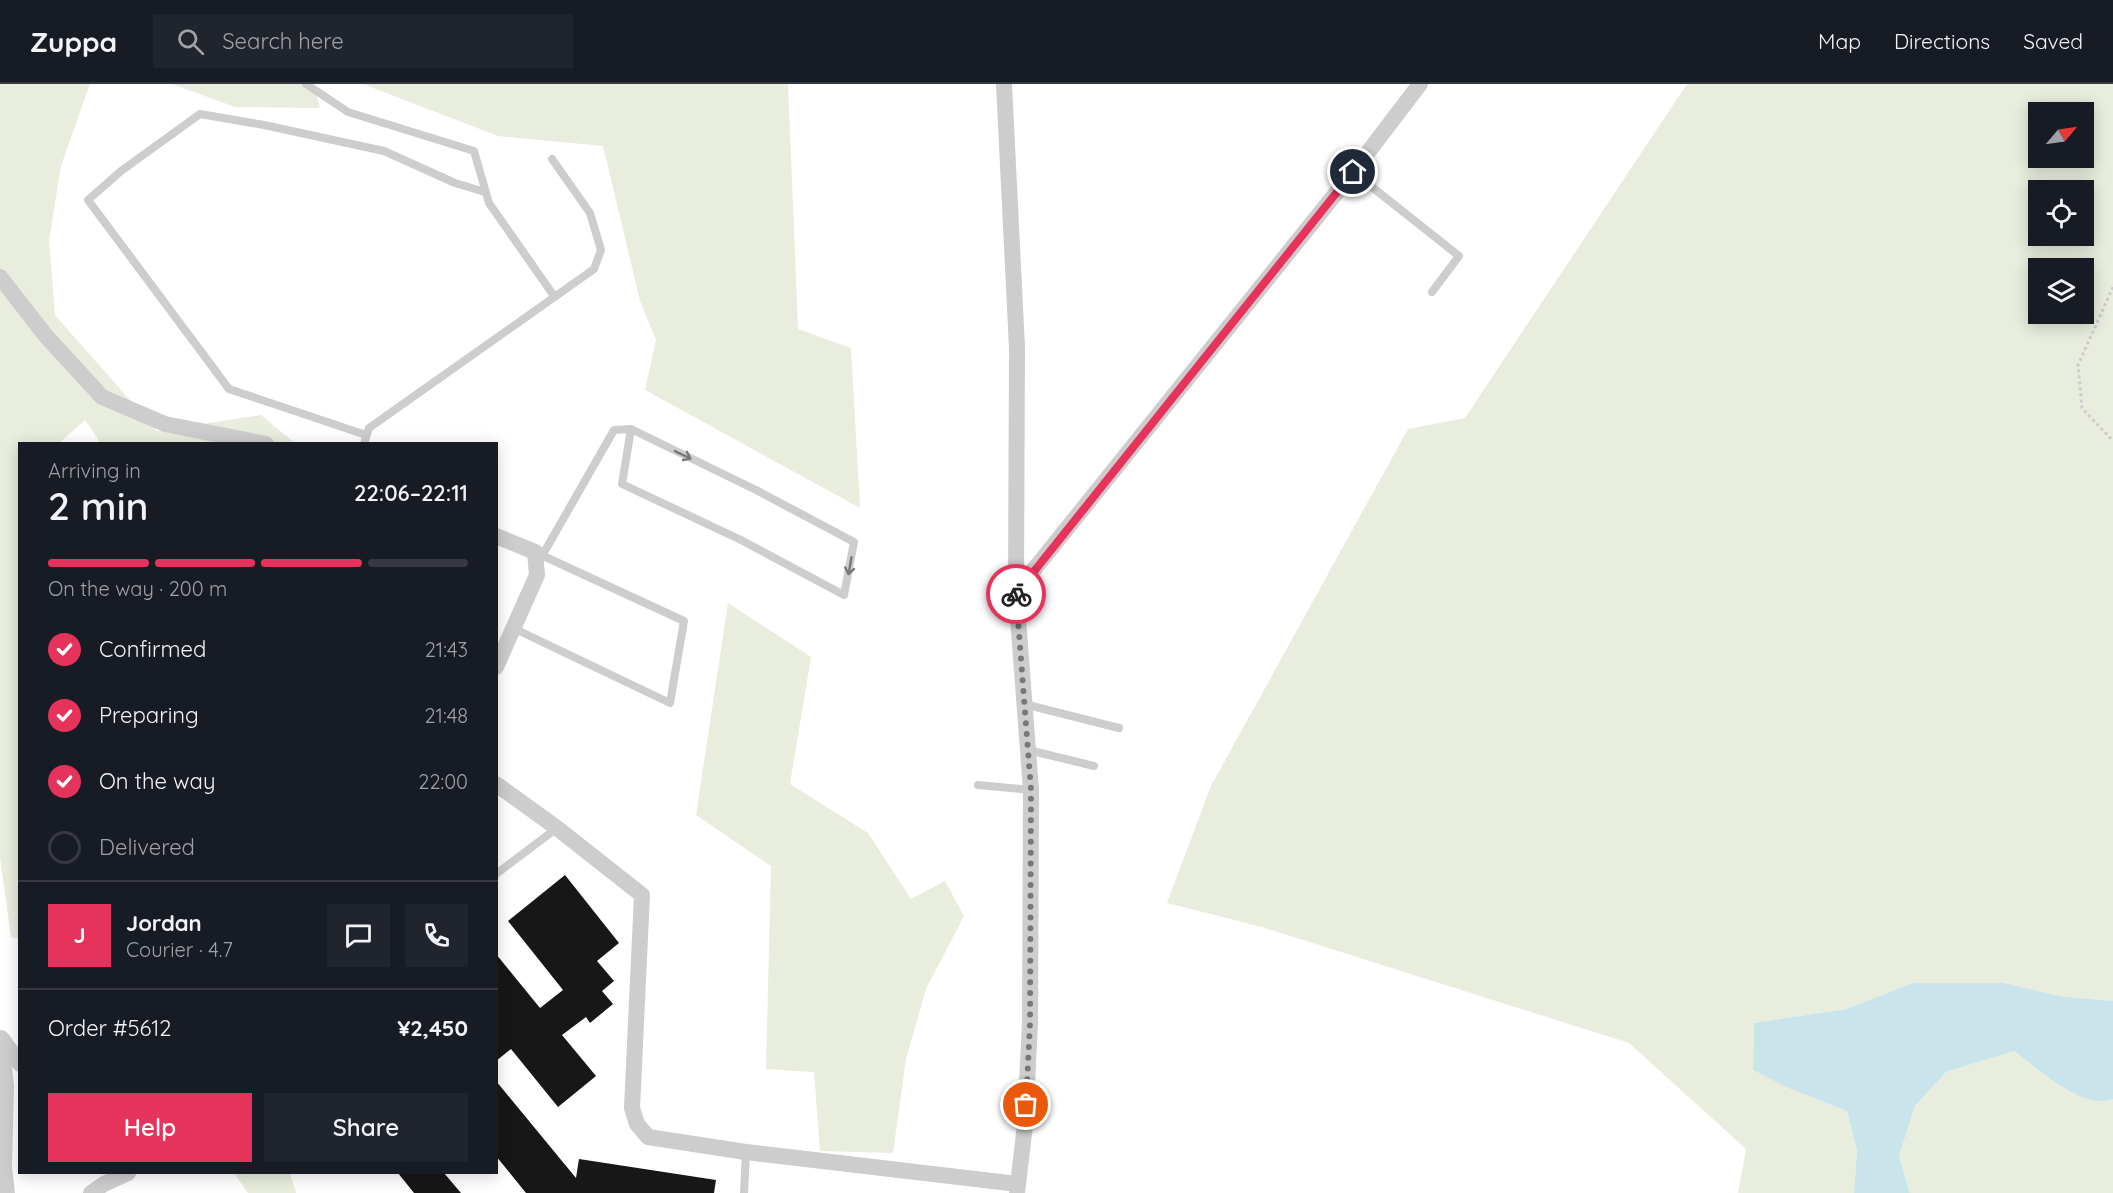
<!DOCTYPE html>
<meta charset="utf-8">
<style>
:root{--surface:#171b24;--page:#20242c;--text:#f1f3f6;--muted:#9ea1a6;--line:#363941;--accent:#e6335b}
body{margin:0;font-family:Quicksand,sans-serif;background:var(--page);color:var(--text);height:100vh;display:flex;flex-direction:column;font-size:22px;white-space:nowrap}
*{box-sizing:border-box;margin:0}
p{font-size:20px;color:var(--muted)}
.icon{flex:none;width:33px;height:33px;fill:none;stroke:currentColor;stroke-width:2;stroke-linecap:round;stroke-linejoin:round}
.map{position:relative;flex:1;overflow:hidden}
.drawer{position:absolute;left:18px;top:358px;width:480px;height:732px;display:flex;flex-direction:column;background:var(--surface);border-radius:0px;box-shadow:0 3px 15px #0003}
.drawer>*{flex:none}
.needle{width:39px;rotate:61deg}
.buttons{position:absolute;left:2028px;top:18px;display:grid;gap:12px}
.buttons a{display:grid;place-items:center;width:66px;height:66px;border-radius:0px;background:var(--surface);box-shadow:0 3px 15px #0003;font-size:30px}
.pin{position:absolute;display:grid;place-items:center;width:51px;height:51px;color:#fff;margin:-26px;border:3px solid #fff;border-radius:50%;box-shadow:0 2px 6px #0007}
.courier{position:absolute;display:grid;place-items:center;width:60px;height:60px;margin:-30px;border:4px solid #e6335b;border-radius:50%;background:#fff;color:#222;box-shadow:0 2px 8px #0007}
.overview em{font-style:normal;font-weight:600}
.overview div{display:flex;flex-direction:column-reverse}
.overview{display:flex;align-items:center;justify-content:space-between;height:102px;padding:0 30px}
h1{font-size:39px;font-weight:600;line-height:45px}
.bar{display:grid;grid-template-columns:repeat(4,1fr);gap:9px 6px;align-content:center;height:72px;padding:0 30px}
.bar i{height:8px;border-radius:4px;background:var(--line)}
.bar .active{background:var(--accent)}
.bar p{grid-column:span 4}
.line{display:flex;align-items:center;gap:15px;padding:0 30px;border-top:2px solid var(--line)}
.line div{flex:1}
.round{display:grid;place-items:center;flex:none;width:63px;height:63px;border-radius:0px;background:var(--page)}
ol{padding:0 30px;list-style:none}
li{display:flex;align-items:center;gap:18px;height:66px}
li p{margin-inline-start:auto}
li .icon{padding:6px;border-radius:50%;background:var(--accent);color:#fff;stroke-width:4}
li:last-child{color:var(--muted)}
li i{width:33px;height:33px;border:3px solid var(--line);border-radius:50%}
.cta{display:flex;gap:12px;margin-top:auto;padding:12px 30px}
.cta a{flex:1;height:69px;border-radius:0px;background:var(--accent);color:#fff;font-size:24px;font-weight:600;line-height:69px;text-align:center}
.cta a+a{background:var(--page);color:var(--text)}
header{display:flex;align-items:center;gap:36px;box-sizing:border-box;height:84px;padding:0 30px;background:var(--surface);border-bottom:2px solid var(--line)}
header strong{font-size:28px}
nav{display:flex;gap:33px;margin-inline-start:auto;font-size:21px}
.search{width:420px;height:54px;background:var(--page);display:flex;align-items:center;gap:15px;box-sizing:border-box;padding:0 21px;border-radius:0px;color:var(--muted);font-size:22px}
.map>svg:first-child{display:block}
.green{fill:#e8edde;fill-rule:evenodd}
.water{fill:#cae4ec}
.building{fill:#171717}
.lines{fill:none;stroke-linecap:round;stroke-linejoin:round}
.path{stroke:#cdcdcd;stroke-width:3;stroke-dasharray:3 3;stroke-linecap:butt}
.lane{stroke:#cdcdcd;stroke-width:8}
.street{stroke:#cdcdcd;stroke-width:16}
.oneway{stroke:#777}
.done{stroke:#787878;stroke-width:6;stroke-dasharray:0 10.8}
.route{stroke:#e6335b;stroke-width:8}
</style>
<header>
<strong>Zuppa</strong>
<div class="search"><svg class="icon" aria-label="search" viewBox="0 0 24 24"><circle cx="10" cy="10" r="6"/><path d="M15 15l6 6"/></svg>Search here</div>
<nav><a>Map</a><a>Directions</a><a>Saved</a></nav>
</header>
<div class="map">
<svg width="2113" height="1109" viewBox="0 0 2113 1109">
<rect width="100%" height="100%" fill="#fff"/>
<path class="green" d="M0,0H90L61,82L49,156L55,231L157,347L261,331L296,360H101L85,336L58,360H20L19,855L11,853L0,774Z
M172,0H301L316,9L320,24L235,23Z
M363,0H788L798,245L851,264L860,424L645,306L656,256L640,217L603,62L498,52Z
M1687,0H2113V917L1913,899L1846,925L1754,939L1753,986L1788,1004L1847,1027L1857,1066L1854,1109H1738L1746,1065L1629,959L1262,843L1167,819L1211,702L1408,345L1465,334ZM2038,28H2084V74H2038ZM2038,106H2084V152H2038ZM2038,184H2084V230H2038Z
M728,519L811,573L790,700L868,749L911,815L945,797L964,832L926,905L906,975L893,1069L820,1067L814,988L766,985L771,782L696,731Z
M2014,967C2039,985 2082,1027 2113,1015V1109H1910L1899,1072L1915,1022L1946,988Z
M234,1089H290L296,1109H248Z"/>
<path class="water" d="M1913,899H2003L2058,912L2113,917V1015C2082,1027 2039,985 2014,967L1946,988L1915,1022L1899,1072L1910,1109H1854L1857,1066L1847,1027L1788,1004L1753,986L1754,939L1846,925Z"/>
<path class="building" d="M565,791L619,859L597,877L614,897L602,907L613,920L590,939L586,933L562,951L596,992L558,1023L511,965L496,977V870L540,924L563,906L508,837Z
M496,997L576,1094L579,1075L716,1096L714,1109H526L496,1072Z
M398,1089H444L461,1109H414Z"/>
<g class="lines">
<path class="path" d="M2113,203L2078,281L2082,324L2113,357"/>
<path class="lane" d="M306,0L348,28L474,67L489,119L554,212
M1353,88L1459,172L1432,208
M366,351L229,305L88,116L121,87L200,30L264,41L384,67L455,99L485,108
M364,360L369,344L594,185L601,166L590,129L552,75
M542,472L614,346L631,345L756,406L854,458L844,511L741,456L622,400L631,345
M513,544L670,619L684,537L539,470
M1024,620L1119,644
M1028,666L1094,682
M978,701L1031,706
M496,790L557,744
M744,1109L746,1068"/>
<path class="street" d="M1004,0L1017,264L1016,508L1031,706L1030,939L1025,1041L1017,1109
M0,193L46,252L102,313L165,340L266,360
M496,452L535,468L537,491L496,583
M1016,508L1353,88L1420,0
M496,700L557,744L642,811L632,1024L637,1040L648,1053L746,1068L1018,1100
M1,954L6,1002L4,1083L7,1109
M3,956L20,980
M91,1109L104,1100L128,1089"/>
</g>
<defs><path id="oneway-shaft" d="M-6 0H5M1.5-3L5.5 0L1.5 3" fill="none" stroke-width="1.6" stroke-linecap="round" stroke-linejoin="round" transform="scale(1.5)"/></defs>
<g class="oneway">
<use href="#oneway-shaft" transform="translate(683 371) rotate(26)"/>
<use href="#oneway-shaft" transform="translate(850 482) rotate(100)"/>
</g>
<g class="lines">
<path class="done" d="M1016,510L1031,706L1030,939L1026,1021"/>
<path class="route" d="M1016,510L1353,88"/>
</g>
</svg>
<div class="buttons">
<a><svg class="needle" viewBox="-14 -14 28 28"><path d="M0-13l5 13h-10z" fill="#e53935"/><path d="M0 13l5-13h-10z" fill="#9ea1a6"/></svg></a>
<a><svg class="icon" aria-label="locate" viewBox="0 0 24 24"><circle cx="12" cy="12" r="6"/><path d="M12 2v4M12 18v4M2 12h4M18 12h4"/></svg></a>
<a><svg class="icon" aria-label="layers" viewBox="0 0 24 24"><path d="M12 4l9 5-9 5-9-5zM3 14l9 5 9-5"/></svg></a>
</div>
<div class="pin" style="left:1026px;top:1021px;background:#ea580c"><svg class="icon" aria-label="bag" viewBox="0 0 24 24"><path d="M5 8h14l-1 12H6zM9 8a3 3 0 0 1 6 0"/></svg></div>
<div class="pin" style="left:1353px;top:88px;background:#1f2937"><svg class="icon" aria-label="home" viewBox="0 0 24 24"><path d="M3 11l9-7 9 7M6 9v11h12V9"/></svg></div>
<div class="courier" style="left:1016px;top:510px"><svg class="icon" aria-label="bike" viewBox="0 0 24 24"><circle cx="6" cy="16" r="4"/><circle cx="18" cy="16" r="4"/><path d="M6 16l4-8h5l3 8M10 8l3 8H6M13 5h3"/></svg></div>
<section class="drawer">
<div class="overview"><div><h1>2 min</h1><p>Arriving in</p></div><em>22:06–22:11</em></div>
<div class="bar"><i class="active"></i><i class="active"></i><i class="active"></i><i></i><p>On the way · 200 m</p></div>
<ol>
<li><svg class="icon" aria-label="check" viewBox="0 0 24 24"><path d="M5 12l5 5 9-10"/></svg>Confirmed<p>21:43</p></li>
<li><svg class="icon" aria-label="check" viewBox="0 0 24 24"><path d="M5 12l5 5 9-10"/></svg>Preparing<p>21:48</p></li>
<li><svg class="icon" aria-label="check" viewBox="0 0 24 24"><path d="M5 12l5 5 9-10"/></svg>On the way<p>22:00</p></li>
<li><i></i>Delivered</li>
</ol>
<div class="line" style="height:108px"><b class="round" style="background:var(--accent);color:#fff">J</b><div><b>Jordan</b><p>Courier · 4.7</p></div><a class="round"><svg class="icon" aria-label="chat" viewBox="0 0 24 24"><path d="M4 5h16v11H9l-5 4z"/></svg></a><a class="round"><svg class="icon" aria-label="phone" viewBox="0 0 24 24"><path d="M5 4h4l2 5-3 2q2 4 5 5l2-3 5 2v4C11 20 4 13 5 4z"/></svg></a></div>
<div class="line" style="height:78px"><div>Order #5612</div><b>¥2,450</b></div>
<div class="cta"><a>Help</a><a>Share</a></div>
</section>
</div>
